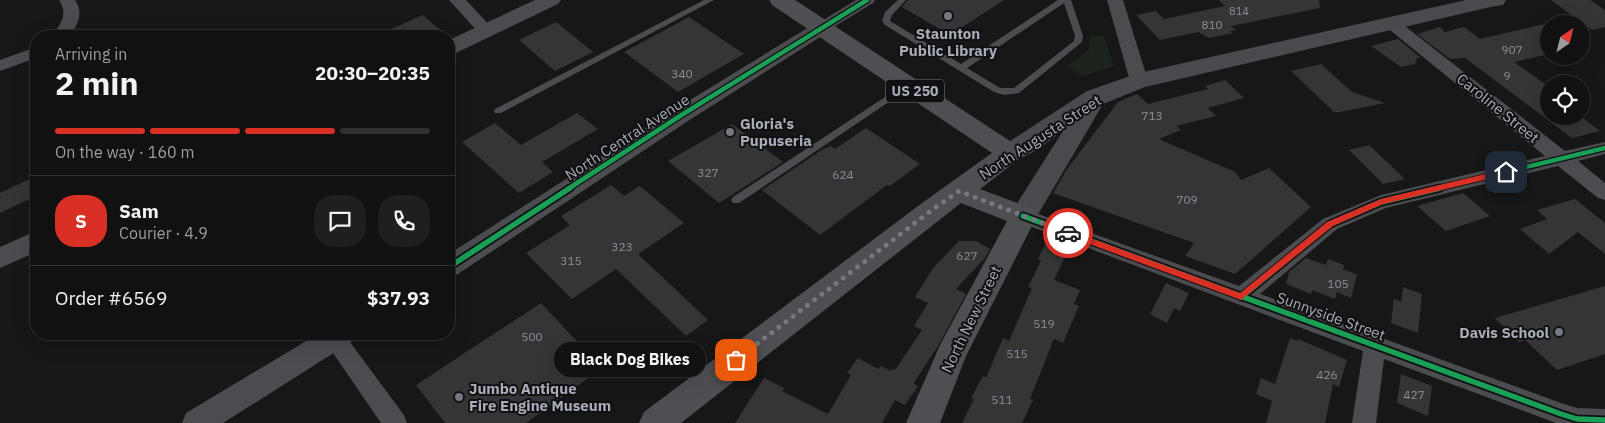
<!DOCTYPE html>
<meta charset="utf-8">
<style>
:root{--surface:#111;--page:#1e1f1f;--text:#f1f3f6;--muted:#9c9d9f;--line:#303131;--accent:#d93025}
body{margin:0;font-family:"IBM Plex Sans",sans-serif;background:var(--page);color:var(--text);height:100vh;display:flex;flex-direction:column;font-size:19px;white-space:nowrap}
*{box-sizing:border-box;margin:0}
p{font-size:16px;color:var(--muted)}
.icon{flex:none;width:28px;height:28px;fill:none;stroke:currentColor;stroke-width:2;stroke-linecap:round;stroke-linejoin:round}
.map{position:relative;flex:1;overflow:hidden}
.sheet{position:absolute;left:30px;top:30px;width:425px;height:310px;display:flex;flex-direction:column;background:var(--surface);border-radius:20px;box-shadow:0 5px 20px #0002,0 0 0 1px var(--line)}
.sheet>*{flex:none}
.needle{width:32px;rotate:35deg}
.tools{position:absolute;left:1540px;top:15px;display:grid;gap:10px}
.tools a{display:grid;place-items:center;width:50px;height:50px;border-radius:50%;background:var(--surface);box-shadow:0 5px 20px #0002,0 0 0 1px var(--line);font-size:25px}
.pin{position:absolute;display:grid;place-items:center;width:42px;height:42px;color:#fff;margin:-21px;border-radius:10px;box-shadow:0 2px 8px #0006}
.courier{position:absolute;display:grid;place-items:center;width:50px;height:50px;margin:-25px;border:4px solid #d93025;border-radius:50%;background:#fff;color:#222;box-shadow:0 1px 6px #0007}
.bubble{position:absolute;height:35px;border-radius:18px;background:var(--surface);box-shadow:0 5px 20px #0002,0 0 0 1px var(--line);font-size:16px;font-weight:700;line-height:35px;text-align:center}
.overview em{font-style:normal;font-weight:700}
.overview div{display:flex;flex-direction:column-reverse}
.overview{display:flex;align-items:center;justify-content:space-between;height:85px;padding:0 25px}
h1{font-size:32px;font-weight:700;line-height:38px}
.bar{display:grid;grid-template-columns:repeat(4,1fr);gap:8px 5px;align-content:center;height:60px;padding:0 25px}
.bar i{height:6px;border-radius:4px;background:var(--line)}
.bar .current{background:var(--accent)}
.bar p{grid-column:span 4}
.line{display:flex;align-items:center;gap:12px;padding:0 25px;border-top:1px solid var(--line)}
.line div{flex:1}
.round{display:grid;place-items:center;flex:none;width:52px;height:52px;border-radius:20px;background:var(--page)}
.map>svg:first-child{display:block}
.green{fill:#1d241e}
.building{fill:#353536}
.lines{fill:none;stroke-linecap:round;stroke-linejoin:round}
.service{fill:#4b4c50;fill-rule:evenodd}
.minor{fill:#4b4c50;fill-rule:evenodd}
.tertiary{fill:#4b4c50;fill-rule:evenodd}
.secondary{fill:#4a4a4e;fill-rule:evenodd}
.primary{fill:#4d4f52;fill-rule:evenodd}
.cycleway-far1-casing{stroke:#111113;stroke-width:7}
.cycleway-casing{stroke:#111113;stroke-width:9}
.cycleway-far1{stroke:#1a9f57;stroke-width:4.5}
.cycleway{stroke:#1a9f57;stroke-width:5.5}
.route{fill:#d93025}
.done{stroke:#757880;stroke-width:5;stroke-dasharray:0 9}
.poi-dot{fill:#757880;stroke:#111113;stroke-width:2}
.labels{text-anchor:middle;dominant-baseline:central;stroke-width:4;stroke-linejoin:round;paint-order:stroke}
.far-number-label{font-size:11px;fill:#8b8f98}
.number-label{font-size:12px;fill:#8b8f98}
.shield{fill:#111113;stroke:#7b7e86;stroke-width:1}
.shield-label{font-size:14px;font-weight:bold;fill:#a8adb8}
.poi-label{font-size:15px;font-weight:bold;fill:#a8adb8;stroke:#111113;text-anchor:start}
.street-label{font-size:15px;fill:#a8adb8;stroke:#111113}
</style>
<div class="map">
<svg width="1605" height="423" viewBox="0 0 1605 423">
<rect width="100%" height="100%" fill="#171717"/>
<path class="green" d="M1090,36H1103L1114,66L1083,76L1067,67L1089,49Z"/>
<path class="building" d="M908,0H1004L950,35L902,7Z
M1218,0H1319L1320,8L1231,26L1236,30L1230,31L1233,33L1209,38L1198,32L1160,40L1136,15L1156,11L1164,19L1225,6Z
M1551,0H1590L1605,10V27L1592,30Z
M423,15L447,36H375Z
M689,17L744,54L678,92L624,52Z
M556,22L593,52L555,71L519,40Z
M1549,23V54L1514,62L1549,87V116H1580L1600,131L1572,138L1465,58L1450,59L1417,34L1440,27L1445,32L1464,27L1480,39Z
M1398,39L1421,58H1417L1415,64L1401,67L1371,46Z
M1321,64L1352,92L1385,103L1340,112H1334L1291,71Z
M1225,80L1244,98L1208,108L1216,116L1176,126L1181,130L1159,139L1235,172L1241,180L1269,168L1311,207L1235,274L1185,256L1194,243L1053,193L1067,169L1118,102L1137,94L1148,104L1208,89L1205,86Z
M577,113L598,129L542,162L553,172L519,193L462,142L495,123L521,145Z
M732,124L783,162L719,203L668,161Z
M866,128L920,164L890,186L887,185L820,235L762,190L823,149L831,146L835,149Z
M1369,145L1405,179L1383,184L1349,150Z
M36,176V196L0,213V193Z
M611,185L624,196L640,186L684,223L638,254L708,320L686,336L616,269L572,299L526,253L570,225L561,216Z
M1463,193L1490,216L1446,231L1417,206Z
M1575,199L1605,223V254L1578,232L1549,254L1520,229L1547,219L1537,210Z
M1052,240L1069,248L1054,280L1080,290L1074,304L1079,306L1063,343L1054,339L1030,399L1033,400L1022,423H962L974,399L971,398L983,376L986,378L1003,338L1009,341L1032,288L1028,287L1041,261L1038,259L1047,241L1051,242Z
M959,241H976L990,249L985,258L956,289L966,294L938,346L915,381L914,384L918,386L905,405L895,400L882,423H735L764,378L784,388L782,391L828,414L851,375L847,373L858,358L878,369L881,366L891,371L892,368L895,370L922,330L914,326L928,303L915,297L933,268Z
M1306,258L1326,265L1328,259L1344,265L1343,269L1357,275L1351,298L1337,292L1335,299L1312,290L1311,294L1286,284L1289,272Z
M1166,283L1189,293L1180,311L1174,308L1167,323L1150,314Z
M1605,286V354L1557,370L1525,340L1519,342L1495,318Z
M1403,287L1422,294L1418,333L1391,323L1394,299L1401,302Z
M541,303L602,368L526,423H445L416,385Z
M1290,338L1297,341L1298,339L1347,360L1339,387L1333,384L1325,423H1266L1272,401L1256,394L1261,378L1275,384Z
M1401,374L1432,386L1428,416L1397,403Z"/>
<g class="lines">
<path class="service" d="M704,0H714L501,113H495L494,111L495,109Z
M898,0H906L892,15L890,21L961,64L1058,0H1071L1083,36L1082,42L1019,93L1004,95L994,92L885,25L882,21L885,12ZM1064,3L1075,36L1074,41L1014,88H1000L967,68Z
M908,82L911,83L912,85L911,87L739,203H733L731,200L733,197Z"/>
<path class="minor" d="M59,0H75C84,13 78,25 69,36H52C60,24 69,15 59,0Z
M449,0H466L491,27L493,30L491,33H479Z
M856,0H875L873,3L827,31H815L813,28L815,25Z
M1107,0H1123L1148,81L1145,85L1139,87L1133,85L1130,81Z
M1391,18L1397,20L1565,151L1605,142V154L1578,161L1605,183V200L1598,198L1558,166L1386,208L1337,229L1260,294L1561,403L1577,408L1605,409V423H1556L1384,359L1376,423H1352L1363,351L1016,221L1013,216L1016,211L1023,209L1030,211L1239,286L1323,219L1381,195L1545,156L1385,26L1383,23L1385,20Z
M36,47V58L0,71V60Z
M320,334H344L404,415L407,423H381Z"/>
<path class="tertiary" d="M535,0H561L558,4L456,53L449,54V40Z
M821,22L828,24L831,28L828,32L688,121L458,274L449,277V254L672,111L814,24Z
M36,231V252L0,268V247Z
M318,334H355L351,342L223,423H182L186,413Z"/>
<path class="secondary" d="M1466,0H1506L1503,5L1495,6L1145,87L1103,104L1033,223L1023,226L1013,223L1009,216L1063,131C1045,142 1022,166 1001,159L997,153L1001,147L1087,91L1139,73Z"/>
<path class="primary" d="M769,0H795L1019,147L1023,153L1019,159L980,189L1033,209L1037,216L966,356L940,423H906L940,345L1007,221L961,203L681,423H639L644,412L922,203L992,153L772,5Z"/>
<defs>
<path id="cycleway-far1" d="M568,189L680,116L867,0
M1435,189L1605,148"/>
<path id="cycleway" d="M1023,216L1561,414L1577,419L1605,420
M449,267L570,188
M1241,297L1330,224L1381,202L1440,188"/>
</defs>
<use href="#cycleway-far1" class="cycleway-far1-casing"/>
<use href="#cycleway" class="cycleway-casing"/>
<use href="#cycleway-far1" class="cycleway-far1"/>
<use href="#cycleway" class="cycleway"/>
</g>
<path class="route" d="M1506,169L1509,170V174L1383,204L1333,226L1241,300L1065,235L1064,233L1065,231H1071L1240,293L1327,222L1381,199Z"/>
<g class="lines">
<path class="done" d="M736,360L932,210L959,191L1068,233"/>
</g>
<g class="poi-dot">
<circle cx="948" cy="16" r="5"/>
<circle cx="730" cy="132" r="5"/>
<circle cx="1559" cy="332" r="5"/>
<circle cx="459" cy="397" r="5"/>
</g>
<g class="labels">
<g class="far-number-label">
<text x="1239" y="11">814</text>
</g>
<g class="number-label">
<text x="1212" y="24">810</text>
<text x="1512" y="49">907</text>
<text x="682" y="73">340</text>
<text x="1507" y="75">9</text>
<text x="1152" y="115">713</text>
<text x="708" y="172">327</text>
<text x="843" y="174">624</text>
<text x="1187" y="199">709</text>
<text x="622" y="246">323</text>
<text x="967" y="255">627</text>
<text x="571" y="260">315</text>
<text x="1338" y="283">105</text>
<text x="1044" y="323">519</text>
<text x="532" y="336">500</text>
<text x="1017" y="353">515</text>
<text x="1327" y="374">426</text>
<text x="1414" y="394">427</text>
<text x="1002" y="399">511</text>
</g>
<rect class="shield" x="886" y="79.5" width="58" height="23" rx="4"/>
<g class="shield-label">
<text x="915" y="91">US 250</text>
</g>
<g class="poi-label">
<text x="948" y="33" text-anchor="middle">Staunton<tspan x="948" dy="17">Public Library</tspan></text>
<text x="740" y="123">Gloria's<tspan x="740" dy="17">Pupuseria</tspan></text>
<text x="1549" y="332" text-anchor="end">Davis School</text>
<text x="469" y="388">Jumbo Antique<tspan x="469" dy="17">Fire Engine Museum</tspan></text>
</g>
<g class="street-label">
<text transform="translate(1498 108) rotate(39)">Caroline Street</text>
<text transform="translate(627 137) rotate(-33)">North Central Avenue</text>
<text transform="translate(1040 137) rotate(-33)">North Augusta Street</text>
<text transform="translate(1331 316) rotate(20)">Sunnyside Street</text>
<text transform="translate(971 319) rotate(-64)">North New Street</text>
</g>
</g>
</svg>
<div class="tools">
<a><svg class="needle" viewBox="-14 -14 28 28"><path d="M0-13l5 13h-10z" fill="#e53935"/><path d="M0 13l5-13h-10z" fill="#9c9d9f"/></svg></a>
<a><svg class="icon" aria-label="locate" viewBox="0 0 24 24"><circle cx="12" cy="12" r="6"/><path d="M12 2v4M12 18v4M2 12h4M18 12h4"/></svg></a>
</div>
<div class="pin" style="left:736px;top:360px;background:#ea580c"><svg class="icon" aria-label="bag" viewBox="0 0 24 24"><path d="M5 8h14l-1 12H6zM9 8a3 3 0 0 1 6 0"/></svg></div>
<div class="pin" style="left:1506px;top:172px;background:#1f2937"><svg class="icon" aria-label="home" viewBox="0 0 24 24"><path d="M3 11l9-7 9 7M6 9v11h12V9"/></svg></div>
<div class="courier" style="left:1068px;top:233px"><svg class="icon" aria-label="car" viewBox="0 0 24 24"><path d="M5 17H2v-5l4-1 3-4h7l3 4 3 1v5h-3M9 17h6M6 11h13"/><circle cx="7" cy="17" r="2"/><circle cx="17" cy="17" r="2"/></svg></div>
<div class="bubble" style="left:554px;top:342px;width:152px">Black Dog Bikes</div>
<section class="sheet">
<div class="overview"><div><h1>2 min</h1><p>Arriving in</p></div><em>20:30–20:35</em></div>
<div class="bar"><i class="current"></i><i class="current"></i><i class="current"></i><i></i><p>On the way · 160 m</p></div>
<div class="line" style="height:90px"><b class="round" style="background:var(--accent);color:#fff">S</b><div><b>Sam</b><p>Courier · 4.9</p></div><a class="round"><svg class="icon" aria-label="chat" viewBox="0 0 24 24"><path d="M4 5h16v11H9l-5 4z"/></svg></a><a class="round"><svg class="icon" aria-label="phone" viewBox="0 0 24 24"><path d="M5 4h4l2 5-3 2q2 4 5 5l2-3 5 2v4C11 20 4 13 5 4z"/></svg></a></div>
<div class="line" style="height:65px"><div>Order #6569</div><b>$37.93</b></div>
</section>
</div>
